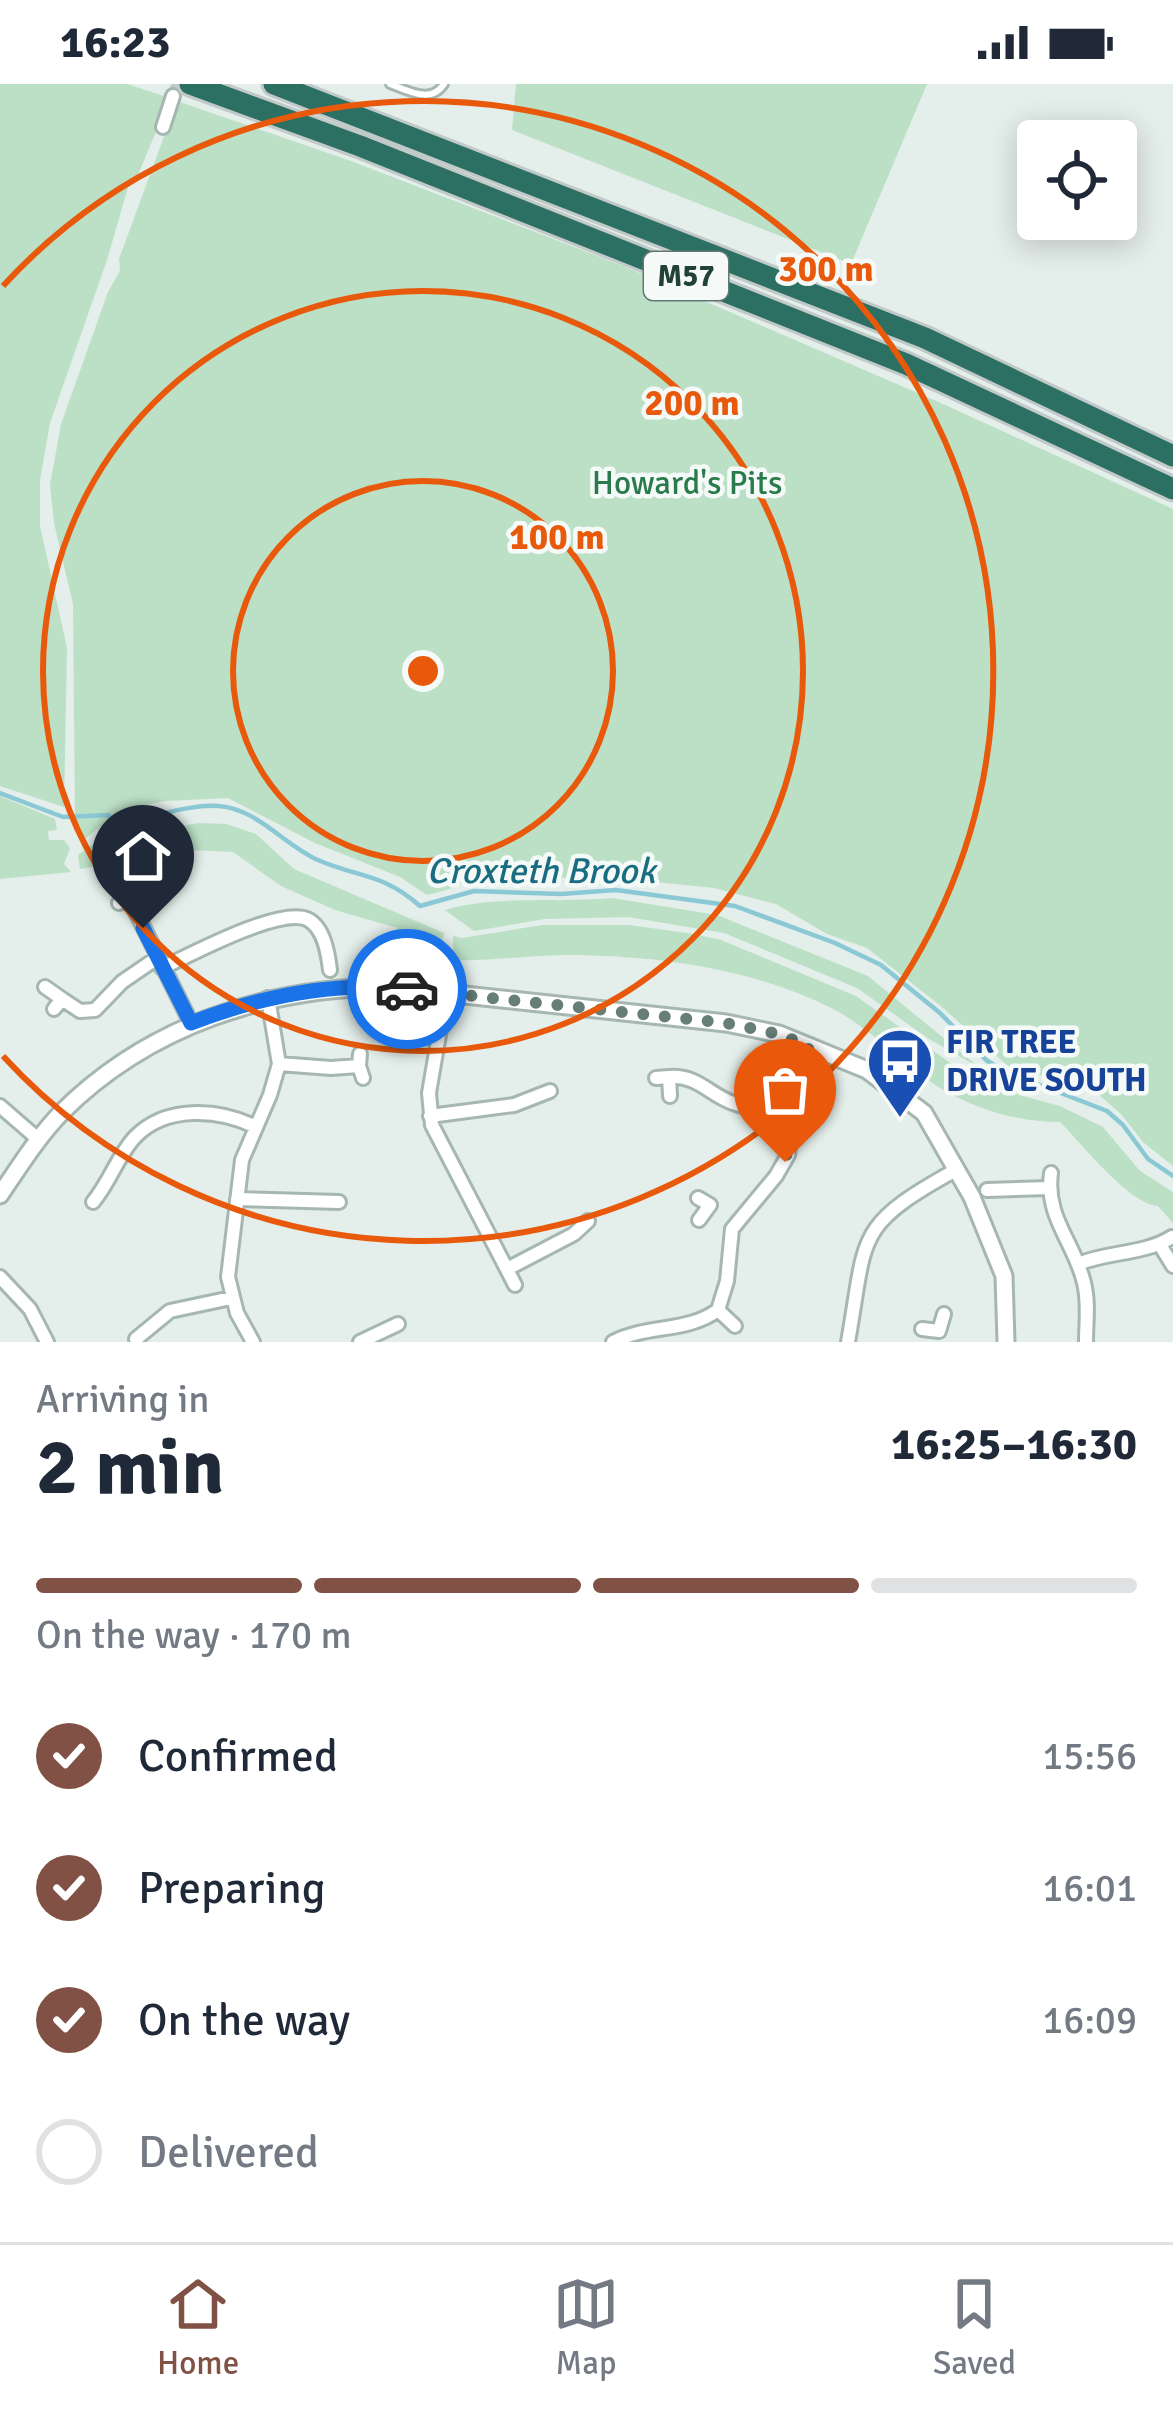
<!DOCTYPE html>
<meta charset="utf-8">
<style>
:root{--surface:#fff;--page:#f6f6f7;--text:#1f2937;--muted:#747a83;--line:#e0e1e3;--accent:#815145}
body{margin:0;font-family:Signika,sans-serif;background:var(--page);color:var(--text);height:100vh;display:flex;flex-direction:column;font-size:45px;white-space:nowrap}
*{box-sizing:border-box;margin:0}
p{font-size:39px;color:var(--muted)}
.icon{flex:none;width:66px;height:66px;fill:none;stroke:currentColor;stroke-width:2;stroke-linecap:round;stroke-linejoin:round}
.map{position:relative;height:1258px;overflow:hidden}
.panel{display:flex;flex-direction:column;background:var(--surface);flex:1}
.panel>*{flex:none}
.controls{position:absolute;left:1017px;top:36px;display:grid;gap:24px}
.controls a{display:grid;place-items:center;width:120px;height:120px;border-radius:12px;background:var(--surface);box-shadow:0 6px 30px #0003;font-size:60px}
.pin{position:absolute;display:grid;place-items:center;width:102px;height:102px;color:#fff;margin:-123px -51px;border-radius:50% 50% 50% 0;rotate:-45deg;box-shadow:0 0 12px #0007}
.pin .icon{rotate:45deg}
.courier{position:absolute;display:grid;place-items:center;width:120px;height:120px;margin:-60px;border:9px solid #1a73e8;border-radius:50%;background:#fff;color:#222;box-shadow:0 3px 15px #0007}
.summary em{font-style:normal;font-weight:700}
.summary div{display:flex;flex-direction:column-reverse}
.summary{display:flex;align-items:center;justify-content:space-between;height:204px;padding:0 36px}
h1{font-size:78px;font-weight:700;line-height:90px}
.bar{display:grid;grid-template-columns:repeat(4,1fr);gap:18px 12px;align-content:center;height:144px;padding:0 36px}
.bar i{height:15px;border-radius:9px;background:var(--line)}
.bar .active{background:var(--accent)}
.bar p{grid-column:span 4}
ol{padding:0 36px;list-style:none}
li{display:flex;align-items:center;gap:36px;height:132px}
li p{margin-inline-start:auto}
li .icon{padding:12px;border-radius:50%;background:var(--accent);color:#fff;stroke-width:4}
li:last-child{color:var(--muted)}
li i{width:66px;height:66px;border:6px solid var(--line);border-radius:50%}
.status{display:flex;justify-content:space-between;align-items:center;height:84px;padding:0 60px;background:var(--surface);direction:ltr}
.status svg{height:33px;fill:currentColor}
.tab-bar{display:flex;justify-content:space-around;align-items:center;height:168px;border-top:3px solid var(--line);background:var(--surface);font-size:33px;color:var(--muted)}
.tab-bar a{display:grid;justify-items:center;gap:6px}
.tab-bar .active{color:var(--accent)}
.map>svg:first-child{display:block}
.green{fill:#bce0c6}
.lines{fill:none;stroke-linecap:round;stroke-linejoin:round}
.stream{stroke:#8ac8d6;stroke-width:4.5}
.minor-tunnel{stroke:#bdcbc7;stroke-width:12;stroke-dasharray:12 6;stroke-linecap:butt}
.service-casing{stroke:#a6b7b1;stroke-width:12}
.minor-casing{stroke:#a6b7b1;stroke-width:18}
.tertiary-casing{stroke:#a6b7b1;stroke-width:21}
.motorway-casing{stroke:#c1cac8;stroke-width:27}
.service{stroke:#fff;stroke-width:6}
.minor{stroke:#fff;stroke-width:12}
.tertiary{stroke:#fff;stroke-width:15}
.motorway{stroke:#2c6f63;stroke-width:21}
.done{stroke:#667e77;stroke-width:12;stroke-dasharray:0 21.6}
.route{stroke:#1a73e8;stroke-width:15}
.ring{fill:none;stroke:#e8590c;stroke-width:6}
.labels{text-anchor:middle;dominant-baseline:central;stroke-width:9;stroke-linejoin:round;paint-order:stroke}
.shield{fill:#f5faf8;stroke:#617872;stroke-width:3}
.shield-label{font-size:30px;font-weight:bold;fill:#224139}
.park-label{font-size:33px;fill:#2a7b4b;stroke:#f5faf8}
.transit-label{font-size:33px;font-weight:bold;fill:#164399;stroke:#f5faf8;text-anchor:start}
.water-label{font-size:36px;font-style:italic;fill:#186d81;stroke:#f5faf8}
.centre{fill:#e8590c;stroke:#f5faf8;stroke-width:6}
.ring-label{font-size:36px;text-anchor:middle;font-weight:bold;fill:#e8590c;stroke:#f5faf8;stroke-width:9;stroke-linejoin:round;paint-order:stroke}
</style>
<div class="status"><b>16:23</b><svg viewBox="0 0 49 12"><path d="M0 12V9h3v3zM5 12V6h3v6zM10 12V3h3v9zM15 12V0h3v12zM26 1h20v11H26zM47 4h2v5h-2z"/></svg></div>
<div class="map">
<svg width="1173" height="1258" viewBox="0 0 1173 1258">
<rect width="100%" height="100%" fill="#e4eeea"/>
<path class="green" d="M0,0H127L170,14L135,98L129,100L107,176L50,339L40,396V442L67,564L64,723L0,702Z
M516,0H927L851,180L512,46Z
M177,17L351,77L626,183L943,320L1173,425V1082L1143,1058L1121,1030L1083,997L1063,990L1032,992L1008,982L942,923L867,864L827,850L776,820L714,804L655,798L627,790L595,789L538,798L493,781L453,804L427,811L400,793L315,759L228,714L165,717L123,725L81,758L75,736L73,520L54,439L50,401L61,340L108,208L120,187L119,175Z
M0,712L55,735L57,746L48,747L49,756H64L70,764L64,780L71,788L0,795Z
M199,739L226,740L256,750L294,785L444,849L439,873L395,860L397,844L335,826L281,802L233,768L188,766L80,785L78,771L98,757Z
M612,814L717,831L868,892L980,984L929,955L857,904L724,849L628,833L545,835L474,847L445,826C493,811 560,819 612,814Z
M542,841H629L694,850L721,856L827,900L856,912L956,983L1019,1011L1060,1022L1103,1043L1140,1087L1173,1108V1139L1158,1122C1129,1120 1082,1060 1060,1038C1018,1038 977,1026 940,1004C901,980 871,943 829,923C748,883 652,871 562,871C525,872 490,877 453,876V852L462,854Z"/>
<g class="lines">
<path class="stream" d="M0,709L63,733L108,731L117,739C151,735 185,720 219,722C258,725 285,762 318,776C359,794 383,789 420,822L474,807L561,810L616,806L735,822L835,859L881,881L940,929L986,976L1004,987L1107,1027L1123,1041L1148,1075L1173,1092"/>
<path class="minor-tunnel" d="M173,12L178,0"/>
<defs>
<path id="service" d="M390,0C409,7 431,20 444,0"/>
<path id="minor" d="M163,43L173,12
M129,814L191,939
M119,819L129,814L122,799
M162,884C190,871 279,823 307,835C324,843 328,869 330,886
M45,903L62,915L54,925
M446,910L429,1009L432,1041L515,1201
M62,915L80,927L95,926L122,898L157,874
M360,970L359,982L363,994
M279,980L331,984L359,982
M669,993C698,991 708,1010 733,1019C751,1026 774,1024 793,1025
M656,994L669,993L670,1012
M0,1022L38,1055
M430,1032L514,1021L550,1007
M1051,1089C1045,1134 1075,1159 1084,1199C1089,1218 1086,1239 1086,1258
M987,1106L1049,1104
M698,1114L710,1121L699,1136
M237,1115L339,1118
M93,1118C110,1098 118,1071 135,1053C166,1021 218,1025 254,1042
M1160,1161L1173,1182
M1078,1180C1109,1167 1143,1171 1172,1153
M507,1185L574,1150L588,1137
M0,1193L30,1225L47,1258
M718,1226L735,1242
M922,1245L939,1247L944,1230
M136,1255L170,1227L231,1214
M253,1258L237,1229L228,1193L242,1076L270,1011L279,980L268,914
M360,1258L398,1240
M613,1258C647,1240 687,1249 718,1226L727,1197L732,1145L776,1092L788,1071L793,1025L810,961
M848,1258C867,1152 853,1143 954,1087"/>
<path id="tertiary" d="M0,1111C19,1083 37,1054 61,1029C149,941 268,903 390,903L726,939L779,950L867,986L924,1029L972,1113L1004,1192L1006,1258"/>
<path id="motorway" d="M190,0L360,62L906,280L1173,405
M274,0L925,254L1173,372"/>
</defs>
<use href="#service" class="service-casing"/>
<use href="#minor" class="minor-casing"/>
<use href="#tertiary" class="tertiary-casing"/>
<use href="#motorway" class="motorway-casing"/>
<use href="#service" class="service"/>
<use href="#minor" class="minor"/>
<use href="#tertiary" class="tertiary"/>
<use href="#motorway" class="motorway"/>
</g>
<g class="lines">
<path class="done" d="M407,905L726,939L779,950L809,962L785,1078"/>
<path class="route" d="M143,844L191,939C259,913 334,897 407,905"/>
</g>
<g class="ring">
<circle cx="423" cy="587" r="190"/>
<circle cx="423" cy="587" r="380"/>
<path d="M3 202A570 570 0 1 1 3 972"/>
</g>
<defs>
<symbol id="bus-pin" viewBox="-11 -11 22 30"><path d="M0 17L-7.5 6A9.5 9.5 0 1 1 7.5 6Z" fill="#1a4fb4" stroke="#f5faf8"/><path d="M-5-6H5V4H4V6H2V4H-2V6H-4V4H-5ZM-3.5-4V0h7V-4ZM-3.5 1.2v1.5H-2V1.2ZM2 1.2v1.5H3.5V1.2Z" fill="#fff"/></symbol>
</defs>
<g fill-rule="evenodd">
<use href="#bus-pin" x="862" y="939" width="76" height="104"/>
</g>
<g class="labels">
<rect class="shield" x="644" y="168" width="84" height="48" rx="9"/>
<g class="shield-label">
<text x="686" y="192">M57</text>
</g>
<g class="park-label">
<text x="687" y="399">Howard's Pits</text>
</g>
<g class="transit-label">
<text x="946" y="958">FIR TREE<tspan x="946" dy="38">DRIVE SOUTH</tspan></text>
</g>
<g class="water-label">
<text x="541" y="787">Croxteth Brook</text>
</g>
</g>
<circle cx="423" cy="587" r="18" class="centre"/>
<g class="ring-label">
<text x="826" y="197">300 m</text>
<text x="692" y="331">200 m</text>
<text x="557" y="465">100 m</text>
</g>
</svg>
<div class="controls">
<a><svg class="icon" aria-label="locate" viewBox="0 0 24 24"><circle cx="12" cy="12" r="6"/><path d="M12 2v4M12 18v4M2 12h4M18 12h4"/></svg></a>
</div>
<div class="pin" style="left:785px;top:1078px;background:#ea580c"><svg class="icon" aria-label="bag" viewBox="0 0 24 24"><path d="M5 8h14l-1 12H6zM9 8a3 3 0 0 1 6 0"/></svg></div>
<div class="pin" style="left:143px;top:844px;background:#1f2937"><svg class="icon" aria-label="home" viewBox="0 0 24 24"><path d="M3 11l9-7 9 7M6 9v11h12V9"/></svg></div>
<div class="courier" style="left:407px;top:905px"><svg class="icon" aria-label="car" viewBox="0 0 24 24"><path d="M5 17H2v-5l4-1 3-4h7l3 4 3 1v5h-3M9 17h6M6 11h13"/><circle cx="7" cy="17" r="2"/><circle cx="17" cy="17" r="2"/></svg></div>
</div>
<section class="panel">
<div class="summary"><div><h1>2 min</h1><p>Arriving in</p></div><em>16:25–16:30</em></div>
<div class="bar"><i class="active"></i><i class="active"></i><i class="active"></i><i></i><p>On the way · 170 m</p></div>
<ol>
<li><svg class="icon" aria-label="check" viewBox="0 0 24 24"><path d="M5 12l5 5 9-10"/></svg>Confirmed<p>15:56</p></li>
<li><svg class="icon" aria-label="check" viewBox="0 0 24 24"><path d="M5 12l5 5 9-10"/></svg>Preparing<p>16:01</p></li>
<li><svg class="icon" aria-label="check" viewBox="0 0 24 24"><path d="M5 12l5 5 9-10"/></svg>On the way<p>16:09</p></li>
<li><i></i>Delivered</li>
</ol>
</section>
<nav class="tab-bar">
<a class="active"><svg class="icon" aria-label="home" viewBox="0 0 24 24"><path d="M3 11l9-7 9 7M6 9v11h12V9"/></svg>Home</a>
<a><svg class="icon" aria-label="map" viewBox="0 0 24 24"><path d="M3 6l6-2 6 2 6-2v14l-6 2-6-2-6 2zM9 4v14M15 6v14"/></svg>Map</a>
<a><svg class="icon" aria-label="saved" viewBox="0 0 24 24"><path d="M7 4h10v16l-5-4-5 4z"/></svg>Saved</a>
</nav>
